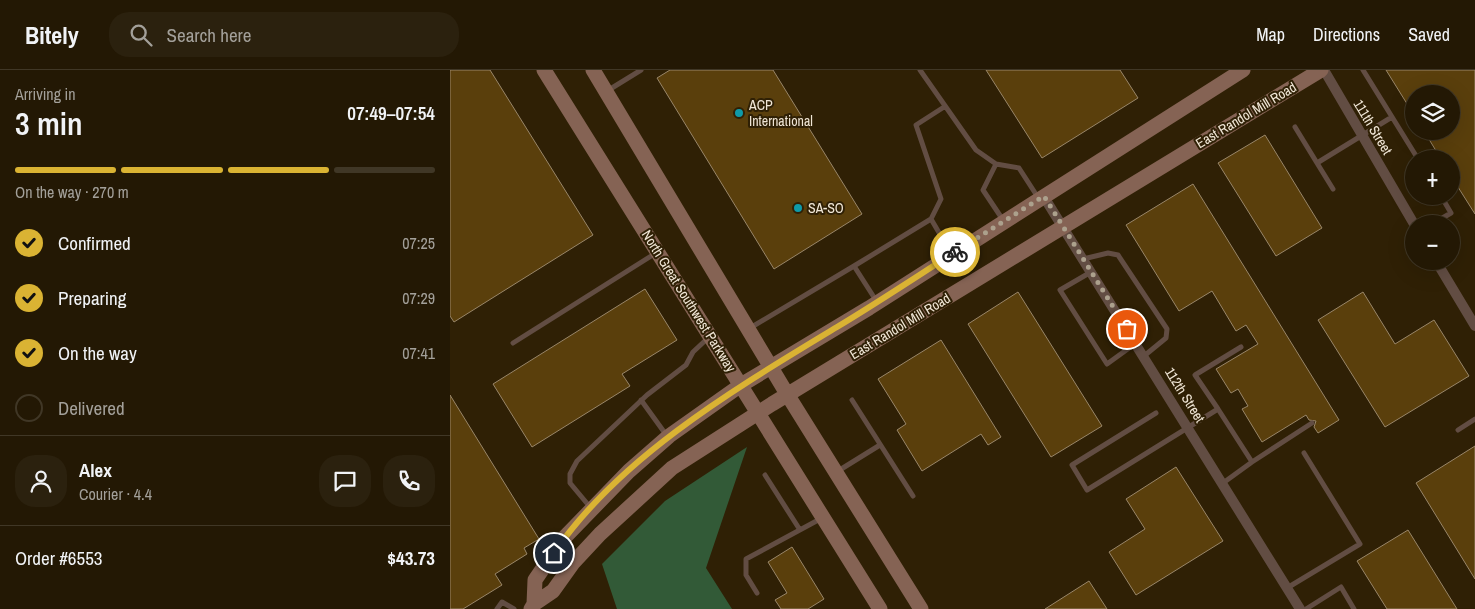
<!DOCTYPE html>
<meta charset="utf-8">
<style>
:root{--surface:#231804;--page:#2b210e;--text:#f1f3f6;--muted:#a3a09a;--line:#403726;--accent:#dab333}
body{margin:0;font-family:"Archivo Narrow",sans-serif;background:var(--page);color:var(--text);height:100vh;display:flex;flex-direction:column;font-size:19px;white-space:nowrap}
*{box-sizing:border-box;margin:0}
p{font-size:16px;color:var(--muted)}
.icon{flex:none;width:28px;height:28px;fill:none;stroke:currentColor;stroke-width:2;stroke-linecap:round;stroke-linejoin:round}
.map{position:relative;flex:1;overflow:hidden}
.panel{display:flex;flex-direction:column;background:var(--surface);width:450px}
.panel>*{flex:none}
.buttons{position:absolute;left:955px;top:15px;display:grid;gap:10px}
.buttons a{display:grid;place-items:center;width:55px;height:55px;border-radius:50%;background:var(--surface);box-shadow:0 5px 20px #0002,0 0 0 1px var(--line);font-size:25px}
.pin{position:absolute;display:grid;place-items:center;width:42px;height:42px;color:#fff;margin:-21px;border:2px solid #fff;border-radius:50%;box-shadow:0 1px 5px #0007}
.courier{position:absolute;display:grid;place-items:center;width:50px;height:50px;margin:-25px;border:4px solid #dab333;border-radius:50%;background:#fff;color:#222;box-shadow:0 1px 6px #0007}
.head em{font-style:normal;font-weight:600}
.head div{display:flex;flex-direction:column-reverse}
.head{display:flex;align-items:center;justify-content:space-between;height:85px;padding:0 15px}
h1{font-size:32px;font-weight:600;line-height:38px}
.bar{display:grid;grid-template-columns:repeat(4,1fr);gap:8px 5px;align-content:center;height:60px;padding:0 15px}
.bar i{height:6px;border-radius:4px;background:var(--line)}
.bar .current{background:var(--accent)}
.bar p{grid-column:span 4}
.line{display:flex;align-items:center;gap:12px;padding:0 15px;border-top:1px solid var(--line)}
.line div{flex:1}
.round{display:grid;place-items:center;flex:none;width:52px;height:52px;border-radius:20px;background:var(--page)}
ol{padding:0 15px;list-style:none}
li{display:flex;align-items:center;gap:15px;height:55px}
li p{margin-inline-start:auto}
li .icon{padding:5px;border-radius:50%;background:var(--accent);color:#111;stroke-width:4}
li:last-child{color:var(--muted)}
li i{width:28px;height:28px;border:2px solid var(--line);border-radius:50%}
header{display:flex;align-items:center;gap:30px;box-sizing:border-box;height:70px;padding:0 25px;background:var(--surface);border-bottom:1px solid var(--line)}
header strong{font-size:24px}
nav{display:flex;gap:28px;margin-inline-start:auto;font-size:18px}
.search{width:350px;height:45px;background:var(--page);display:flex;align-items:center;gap:12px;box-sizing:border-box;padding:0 18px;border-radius:20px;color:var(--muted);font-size:19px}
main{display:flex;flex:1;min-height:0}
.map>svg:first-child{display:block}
.forest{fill:#325a37}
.building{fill:#5a3f0c;stroke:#998669}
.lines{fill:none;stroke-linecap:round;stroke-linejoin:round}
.lane{stroke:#624d43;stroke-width:5}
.street{stroke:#624d43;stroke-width:10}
.secondary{stroke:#856354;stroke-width:15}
.done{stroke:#aca18d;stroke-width:5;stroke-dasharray:0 9}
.route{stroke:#dab333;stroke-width:6}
.culture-dot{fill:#0f9aa8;stroke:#2f2005;stroke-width:2}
.labels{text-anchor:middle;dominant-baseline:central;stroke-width:4;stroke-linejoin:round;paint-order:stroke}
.poi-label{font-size:14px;fill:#f0e6d6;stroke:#2f2005;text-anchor:start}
.street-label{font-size:14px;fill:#f0e6d6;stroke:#2f2005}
</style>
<header>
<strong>Bitely</strong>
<div class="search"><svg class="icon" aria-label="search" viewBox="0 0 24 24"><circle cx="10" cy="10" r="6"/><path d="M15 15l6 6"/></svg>Search here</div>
<nav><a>Map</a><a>Directions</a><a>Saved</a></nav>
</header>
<main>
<section class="panel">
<div class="head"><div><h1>3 min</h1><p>Arriving in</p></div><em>07:49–07:54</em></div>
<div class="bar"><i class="current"></i><i class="current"></i><i class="current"></i><i></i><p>On the way · 270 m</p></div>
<ol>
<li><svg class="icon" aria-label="check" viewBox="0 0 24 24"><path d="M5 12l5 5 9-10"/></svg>Confirmed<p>07:25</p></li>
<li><svg class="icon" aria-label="check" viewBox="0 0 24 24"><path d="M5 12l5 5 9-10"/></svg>Preparing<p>07:29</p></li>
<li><svg class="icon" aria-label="check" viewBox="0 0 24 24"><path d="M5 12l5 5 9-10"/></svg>On the way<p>07:41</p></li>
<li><i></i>Delivered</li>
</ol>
<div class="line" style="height:90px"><a class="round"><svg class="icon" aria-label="person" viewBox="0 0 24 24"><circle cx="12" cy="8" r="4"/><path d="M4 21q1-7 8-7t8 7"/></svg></a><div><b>Alex</b><p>Courier · 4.4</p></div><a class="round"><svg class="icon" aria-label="chat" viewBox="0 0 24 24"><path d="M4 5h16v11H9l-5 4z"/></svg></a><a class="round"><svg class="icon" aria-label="phone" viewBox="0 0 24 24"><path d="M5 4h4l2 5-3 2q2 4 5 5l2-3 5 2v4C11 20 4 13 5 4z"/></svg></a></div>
<div class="line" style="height:65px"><div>Order #6553</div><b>$43.73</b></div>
</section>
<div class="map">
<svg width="1025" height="539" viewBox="0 0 1025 539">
<rect width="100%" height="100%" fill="#2f2005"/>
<path class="forest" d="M297,377L256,498L282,539H167L152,494L215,431Z"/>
<path class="building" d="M0,0H40L143,165L4,252L0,246Z
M220,0H323L412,144L324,199L207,8Z
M536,0H670L688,28L592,88Z
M936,0H1025V144L1001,106V89H991L974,61H1001V24H964V45Z
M815,65L872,158L826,186L768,93Z
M743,114L889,350L868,363L864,357L866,351L859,350L856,345L812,372L792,339L798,336L788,319L781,323L766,299L808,274L796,255L786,261L762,221L729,241L676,155Z
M195,219L227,270L172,304L180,316L82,377L43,314Z
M568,222L652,356L601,387L518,254Z
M913,222L945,274L984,250L1019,306L935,357L868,250Z
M491,270L551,367L538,375L531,364L472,401L447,360L456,354L428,309Z
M0,325L89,469L74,478L77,484L45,504L52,515L13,539H0Z
M1025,376V509L966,413Z
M726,397L773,471L686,525L659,482L695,459L676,429Z
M958,460L1007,539H937L907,491Z
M342,477L374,529L358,539H331L325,530L337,523L318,492Z
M639,511L657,539H595Z"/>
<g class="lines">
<path class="lane" d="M470,0L526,80L546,94L569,98L589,129
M913,0L968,89
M157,21L191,0
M845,57L867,93
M546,94L533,120L553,150
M883,119L867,93L942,47
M481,149L501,183
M982,154L1001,143L991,126
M633,189L658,183L668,185L717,259L716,268L694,286
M404,196L481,149L491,129L466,55L494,37
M641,202L610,220L657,294L686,273
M300,258L404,196L427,232
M63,273L206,183
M191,330L217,366
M402,330L463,426
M768,339L802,392L773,413
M706,343L622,395L637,420L768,339L745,305L791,277
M1008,360L1025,349
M802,392L862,353
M388,401L430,375
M315,405L350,460
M140,437L120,413V404L127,391L197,325L236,295L243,282L258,268
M837,518L910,474L854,383
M307,523L296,505V489L372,448
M47,539L52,532L64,539
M856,539L891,517L904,539"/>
<path class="street" d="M874,0L964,154
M594,127L850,539
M986,191L1025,256"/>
<path class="secondary" d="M94,0L430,539
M143,0L337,324L471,539
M84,534L103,521L123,493L150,464L222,398L322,334L871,0
M81,539L84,534L85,510L113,469L179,401L219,366L291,315L419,238L793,0"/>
</g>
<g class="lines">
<path class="done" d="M505,182L594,126L677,259"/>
<path class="route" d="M104,483C170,386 288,317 387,257C427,233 466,207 505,182"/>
</g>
<g class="culture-dot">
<circle cx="289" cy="43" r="5"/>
<circle cx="348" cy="138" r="5"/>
</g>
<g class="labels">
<g class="poi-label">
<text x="299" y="35">ACP<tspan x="299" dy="16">International</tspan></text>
<text x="358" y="138">SA-SO</text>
</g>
<g class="street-label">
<text transform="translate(796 45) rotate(-31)">East Randol Mill Road</text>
<text transform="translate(923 57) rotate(59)">111th Street</text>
<text transform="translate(239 231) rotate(58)">North Great Southwest Parkway</text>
<text transform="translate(450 256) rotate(-31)">East Randol Mill Road</text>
<text transform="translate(735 325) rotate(58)">112th Street</text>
</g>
</g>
</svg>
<div class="buttons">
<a><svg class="icon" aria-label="layers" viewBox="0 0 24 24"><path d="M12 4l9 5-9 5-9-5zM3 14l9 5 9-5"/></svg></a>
<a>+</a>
<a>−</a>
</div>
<div class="pin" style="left:677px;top:259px;background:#ea580c"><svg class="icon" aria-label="bag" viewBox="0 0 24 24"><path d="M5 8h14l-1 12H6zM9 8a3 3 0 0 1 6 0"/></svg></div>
<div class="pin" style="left:104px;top:483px;background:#1f2937"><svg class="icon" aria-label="home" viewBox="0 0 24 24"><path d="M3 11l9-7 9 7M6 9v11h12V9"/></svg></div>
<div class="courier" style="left:505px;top:182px"><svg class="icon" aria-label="bike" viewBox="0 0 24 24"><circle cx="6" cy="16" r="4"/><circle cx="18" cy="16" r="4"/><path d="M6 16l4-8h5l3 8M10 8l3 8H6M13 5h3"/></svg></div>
</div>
</main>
